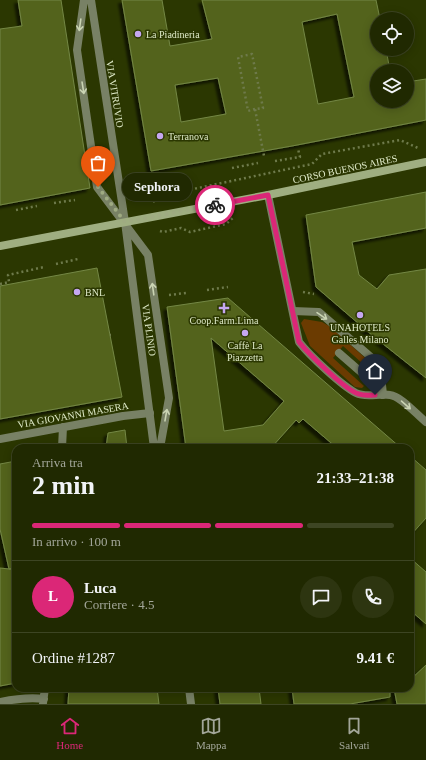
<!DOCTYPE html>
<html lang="it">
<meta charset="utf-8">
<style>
:root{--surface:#202901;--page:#2d3510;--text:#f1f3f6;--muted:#a2a699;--line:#3d4523;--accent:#db2777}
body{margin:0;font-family:"Times New Roman",serif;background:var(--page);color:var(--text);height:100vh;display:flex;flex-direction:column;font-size:15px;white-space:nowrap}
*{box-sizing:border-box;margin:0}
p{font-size:13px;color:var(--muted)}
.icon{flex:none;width:22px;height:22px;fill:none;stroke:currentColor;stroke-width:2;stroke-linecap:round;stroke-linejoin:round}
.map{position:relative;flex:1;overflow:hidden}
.details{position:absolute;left:12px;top:444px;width:402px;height:248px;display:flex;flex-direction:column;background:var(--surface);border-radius:12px;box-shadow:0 2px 10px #0003,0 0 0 1px var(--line)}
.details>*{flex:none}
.controls{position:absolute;left:370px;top:12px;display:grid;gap:8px}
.controls a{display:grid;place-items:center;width:44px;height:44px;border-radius:50%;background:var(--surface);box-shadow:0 2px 10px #0003,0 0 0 1px var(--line);font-size:20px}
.pin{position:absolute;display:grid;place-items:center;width:34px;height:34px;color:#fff;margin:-41px -17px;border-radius:50% 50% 50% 0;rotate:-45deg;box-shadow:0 0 4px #0007}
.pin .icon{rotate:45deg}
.courier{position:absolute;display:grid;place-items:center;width:40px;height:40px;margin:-20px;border:3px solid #db2777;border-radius:50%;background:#fff;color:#222;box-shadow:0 1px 5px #0007}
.bubble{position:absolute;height:28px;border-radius:14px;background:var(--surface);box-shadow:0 2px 10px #0003,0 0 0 1px var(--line);font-size:13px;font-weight:700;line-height:28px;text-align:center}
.overview em{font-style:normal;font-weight:700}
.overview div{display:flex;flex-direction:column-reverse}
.overview{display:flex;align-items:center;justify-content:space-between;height:68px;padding:0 20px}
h1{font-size:26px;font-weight:700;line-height:30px}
.bar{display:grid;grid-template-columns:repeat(4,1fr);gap:6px 4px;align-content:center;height:48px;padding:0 20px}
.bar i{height:5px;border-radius:3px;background:var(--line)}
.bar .on{background:var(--accent)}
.bar p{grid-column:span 4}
.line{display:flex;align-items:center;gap:10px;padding:0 20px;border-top:1px solid var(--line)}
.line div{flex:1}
.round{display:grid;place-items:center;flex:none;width:42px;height:42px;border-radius:21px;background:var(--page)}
.dock{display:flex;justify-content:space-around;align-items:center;height:56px;border-top:1px solid var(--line);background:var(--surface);font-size:11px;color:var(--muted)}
.dock a{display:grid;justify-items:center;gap:2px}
.dock .on{color:var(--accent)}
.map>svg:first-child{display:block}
.green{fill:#6b3b01}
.building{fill:#52631f;stroke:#748744;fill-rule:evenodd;filter:url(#shadow)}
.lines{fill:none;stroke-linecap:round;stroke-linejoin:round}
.path{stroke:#6e7a4b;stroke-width:2.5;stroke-dasharray:2 3;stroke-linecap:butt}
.service{stroke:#788165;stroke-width:8}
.minor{stroke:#788165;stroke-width:8}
.tertiary{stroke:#788165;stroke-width:8}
.secondary{stroke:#9fae81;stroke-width:8}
.oneway{stroke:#cad4b3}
.done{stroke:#9fab82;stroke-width:4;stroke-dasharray:0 7.2}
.route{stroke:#db2777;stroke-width:5}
.poi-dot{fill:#c5a7f1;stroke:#2b3701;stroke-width:1.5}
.labels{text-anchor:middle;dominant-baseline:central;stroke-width:3;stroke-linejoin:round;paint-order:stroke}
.poi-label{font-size:10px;fill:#dee9c7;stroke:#2b3701;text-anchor:start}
.street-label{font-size:10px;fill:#dee9c7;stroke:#2b3701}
</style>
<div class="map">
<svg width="426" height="704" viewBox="0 0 426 704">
<defs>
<filter id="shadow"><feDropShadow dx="-3.5" dy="3.5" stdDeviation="1" flood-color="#0009"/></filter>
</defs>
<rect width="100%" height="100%" fill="#2b3701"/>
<path class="green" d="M304,319L322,322L329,326L372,364L376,370L373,373L343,346L333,358L364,386L362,388L355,387L310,346L301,323Z"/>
<path class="building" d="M18,0H61L90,188L0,205V29L22,26Z
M122,0H162L170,46L212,39L202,0H376L380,19H377V49H386L390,71H377V101H407V82L426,79V120L292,146L151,171ZM337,14L354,97L318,104L302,22ZM218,78L226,114L181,122L175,85Z
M426,192V228L352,242L359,275L377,289L389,275L426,269V378L373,336L316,287L306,215Z
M97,268L122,397L0,419V286Z
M228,298L311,370L401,448H337L303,419L299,423L296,420L271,448H186L167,307ZM211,338L284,401L263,425L224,431Z
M125,430L127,448H106L108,433Z
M410,456L426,470V518L410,536Z
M16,461V568L9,569H16V683L0,686V568L9,569L0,529V464Z
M410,558L426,572V624L410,610Z
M426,665V704H397L394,688H410V680Z
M69,688H157L159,704H68Z
M218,688H259L261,704H220Z
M292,688H390V697L350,704H294Z"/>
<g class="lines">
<path class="path" d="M255,109L248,111L238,57L252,54L263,108L255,109L264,156
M275,161L300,157L298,149
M232,168L258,163
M153,202L160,196L312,164L322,154L400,140L418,148
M54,203L75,200
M16,210L37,206
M160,231L163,232L181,228L190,232L226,224L234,217
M56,264L78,259
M0,284L9,282L8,275L44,267
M207,290L228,287
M303,292L314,294
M169,295L186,293
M110,335H111"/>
<path class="service" d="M293,311L319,312L380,365L383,395
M339,353L370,380L382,379"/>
<path class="minor" d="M268,195L299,342C310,356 341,385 356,393C366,398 379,393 390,395C401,396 417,415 426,422
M0,439L123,416L150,413
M62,448L63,427
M0,702C15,699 28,697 44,699
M43,703L45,688"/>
<path class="tertiary" d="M84,0L77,50L97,187L148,255L169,398L160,448
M91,0L125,222L154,448
M189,688L191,704"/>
<path class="secondary" d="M0,246L268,195L426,162"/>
</g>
<defs><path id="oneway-shaft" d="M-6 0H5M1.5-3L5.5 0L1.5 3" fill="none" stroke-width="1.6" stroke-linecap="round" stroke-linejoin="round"/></defs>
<g class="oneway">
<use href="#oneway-shaft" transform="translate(80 25) rotate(98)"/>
<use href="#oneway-shaft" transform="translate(83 88) rotate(81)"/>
<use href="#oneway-shaft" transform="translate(153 289) rotate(-98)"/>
<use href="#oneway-shaft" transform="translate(322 316) rotate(34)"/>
<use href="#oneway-shaft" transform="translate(406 405) rotate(41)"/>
<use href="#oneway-shaft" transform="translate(166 415) rotate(-80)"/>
</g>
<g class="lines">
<path class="done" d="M98,187L125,222L215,205"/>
<path class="route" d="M215,205L268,195L299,342C308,353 346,391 359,394C364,396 369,395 375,395"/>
</g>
<g class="poi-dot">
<circle cx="138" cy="34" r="4"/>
<circle cx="160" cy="136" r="4"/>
<circle cx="77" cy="292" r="4"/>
<path d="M222 302h4v4h4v4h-4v4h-4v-4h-4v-4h4z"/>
<circle cx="360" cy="315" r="4"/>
<circle cx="245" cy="333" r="4"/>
</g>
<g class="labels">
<g class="poi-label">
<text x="146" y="34">La Piadineria</text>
<text x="168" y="136">Terranova</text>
<text x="85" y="292">BNL</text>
<text x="224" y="320" text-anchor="middle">Coop.Farm.Lima</text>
<text x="360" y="327" text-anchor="middle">UNAHOTELS<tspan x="360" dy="12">Galles Milano</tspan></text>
<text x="245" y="345" text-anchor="middle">Caffè La<tspan x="245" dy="12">Piazzetta</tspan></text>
</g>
<g class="street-label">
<text transform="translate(115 94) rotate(81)">VIA VITRUVIO</text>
<text transform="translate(345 169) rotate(-12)">CORSO BUENOS AIRES</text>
<text transform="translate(149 330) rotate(82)">VIA PLINIO</text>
<text transform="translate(73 415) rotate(-10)">VIA GIOVANNI MASERA</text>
</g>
</g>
</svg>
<div class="controls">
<a><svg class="icon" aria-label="locate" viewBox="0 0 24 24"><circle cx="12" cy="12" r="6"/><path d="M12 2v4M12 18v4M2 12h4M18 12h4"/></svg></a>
<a><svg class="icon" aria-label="layers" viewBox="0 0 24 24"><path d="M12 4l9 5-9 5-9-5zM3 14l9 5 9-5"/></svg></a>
</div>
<div class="pin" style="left:98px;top:187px;background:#ea580c"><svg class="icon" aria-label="bag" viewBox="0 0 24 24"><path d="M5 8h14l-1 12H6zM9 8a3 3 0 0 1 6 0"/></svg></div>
<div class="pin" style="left:375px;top:395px;background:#1f2937"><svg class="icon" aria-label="home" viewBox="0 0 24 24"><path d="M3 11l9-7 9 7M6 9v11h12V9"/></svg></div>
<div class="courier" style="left:215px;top:205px"><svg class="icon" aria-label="bike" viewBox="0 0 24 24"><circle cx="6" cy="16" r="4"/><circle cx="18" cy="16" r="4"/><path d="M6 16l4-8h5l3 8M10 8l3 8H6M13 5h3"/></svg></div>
<div class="bubble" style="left:122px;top:173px;width:70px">Sephora</div>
<section class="details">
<div class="overview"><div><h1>2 min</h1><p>Arriva tra</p></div><em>21:33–21:38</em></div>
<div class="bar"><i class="on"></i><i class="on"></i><i class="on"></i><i></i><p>In arrivo · 100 m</p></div>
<div class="line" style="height:72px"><b class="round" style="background:var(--accent);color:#fff">L</b><div><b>Luca</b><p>Corriere · 4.5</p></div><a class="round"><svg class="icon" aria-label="chat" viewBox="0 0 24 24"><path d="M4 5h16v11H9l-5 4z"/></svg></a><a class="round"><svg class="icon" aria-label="phone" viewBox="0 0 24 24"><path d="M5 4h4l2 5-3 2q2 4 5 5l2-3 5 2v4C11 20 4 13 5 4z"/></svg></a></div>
<div class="line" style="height:52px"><div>Ordine #1287</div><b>9.41 €</b></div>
</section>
</div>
<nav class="dock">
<a class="on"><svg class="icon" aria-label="home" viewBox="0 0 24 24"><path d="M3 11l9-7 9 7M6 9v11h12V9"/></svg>Home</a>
<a><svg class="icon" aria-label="map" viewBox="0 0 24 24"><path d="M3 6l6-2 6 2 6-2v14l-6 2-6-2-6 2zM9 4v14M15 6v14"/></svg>Mappa</a>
<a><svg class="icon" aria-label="saved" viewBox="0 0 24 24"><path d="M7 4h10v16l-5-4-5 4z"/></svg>Salvati</a>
</nav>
